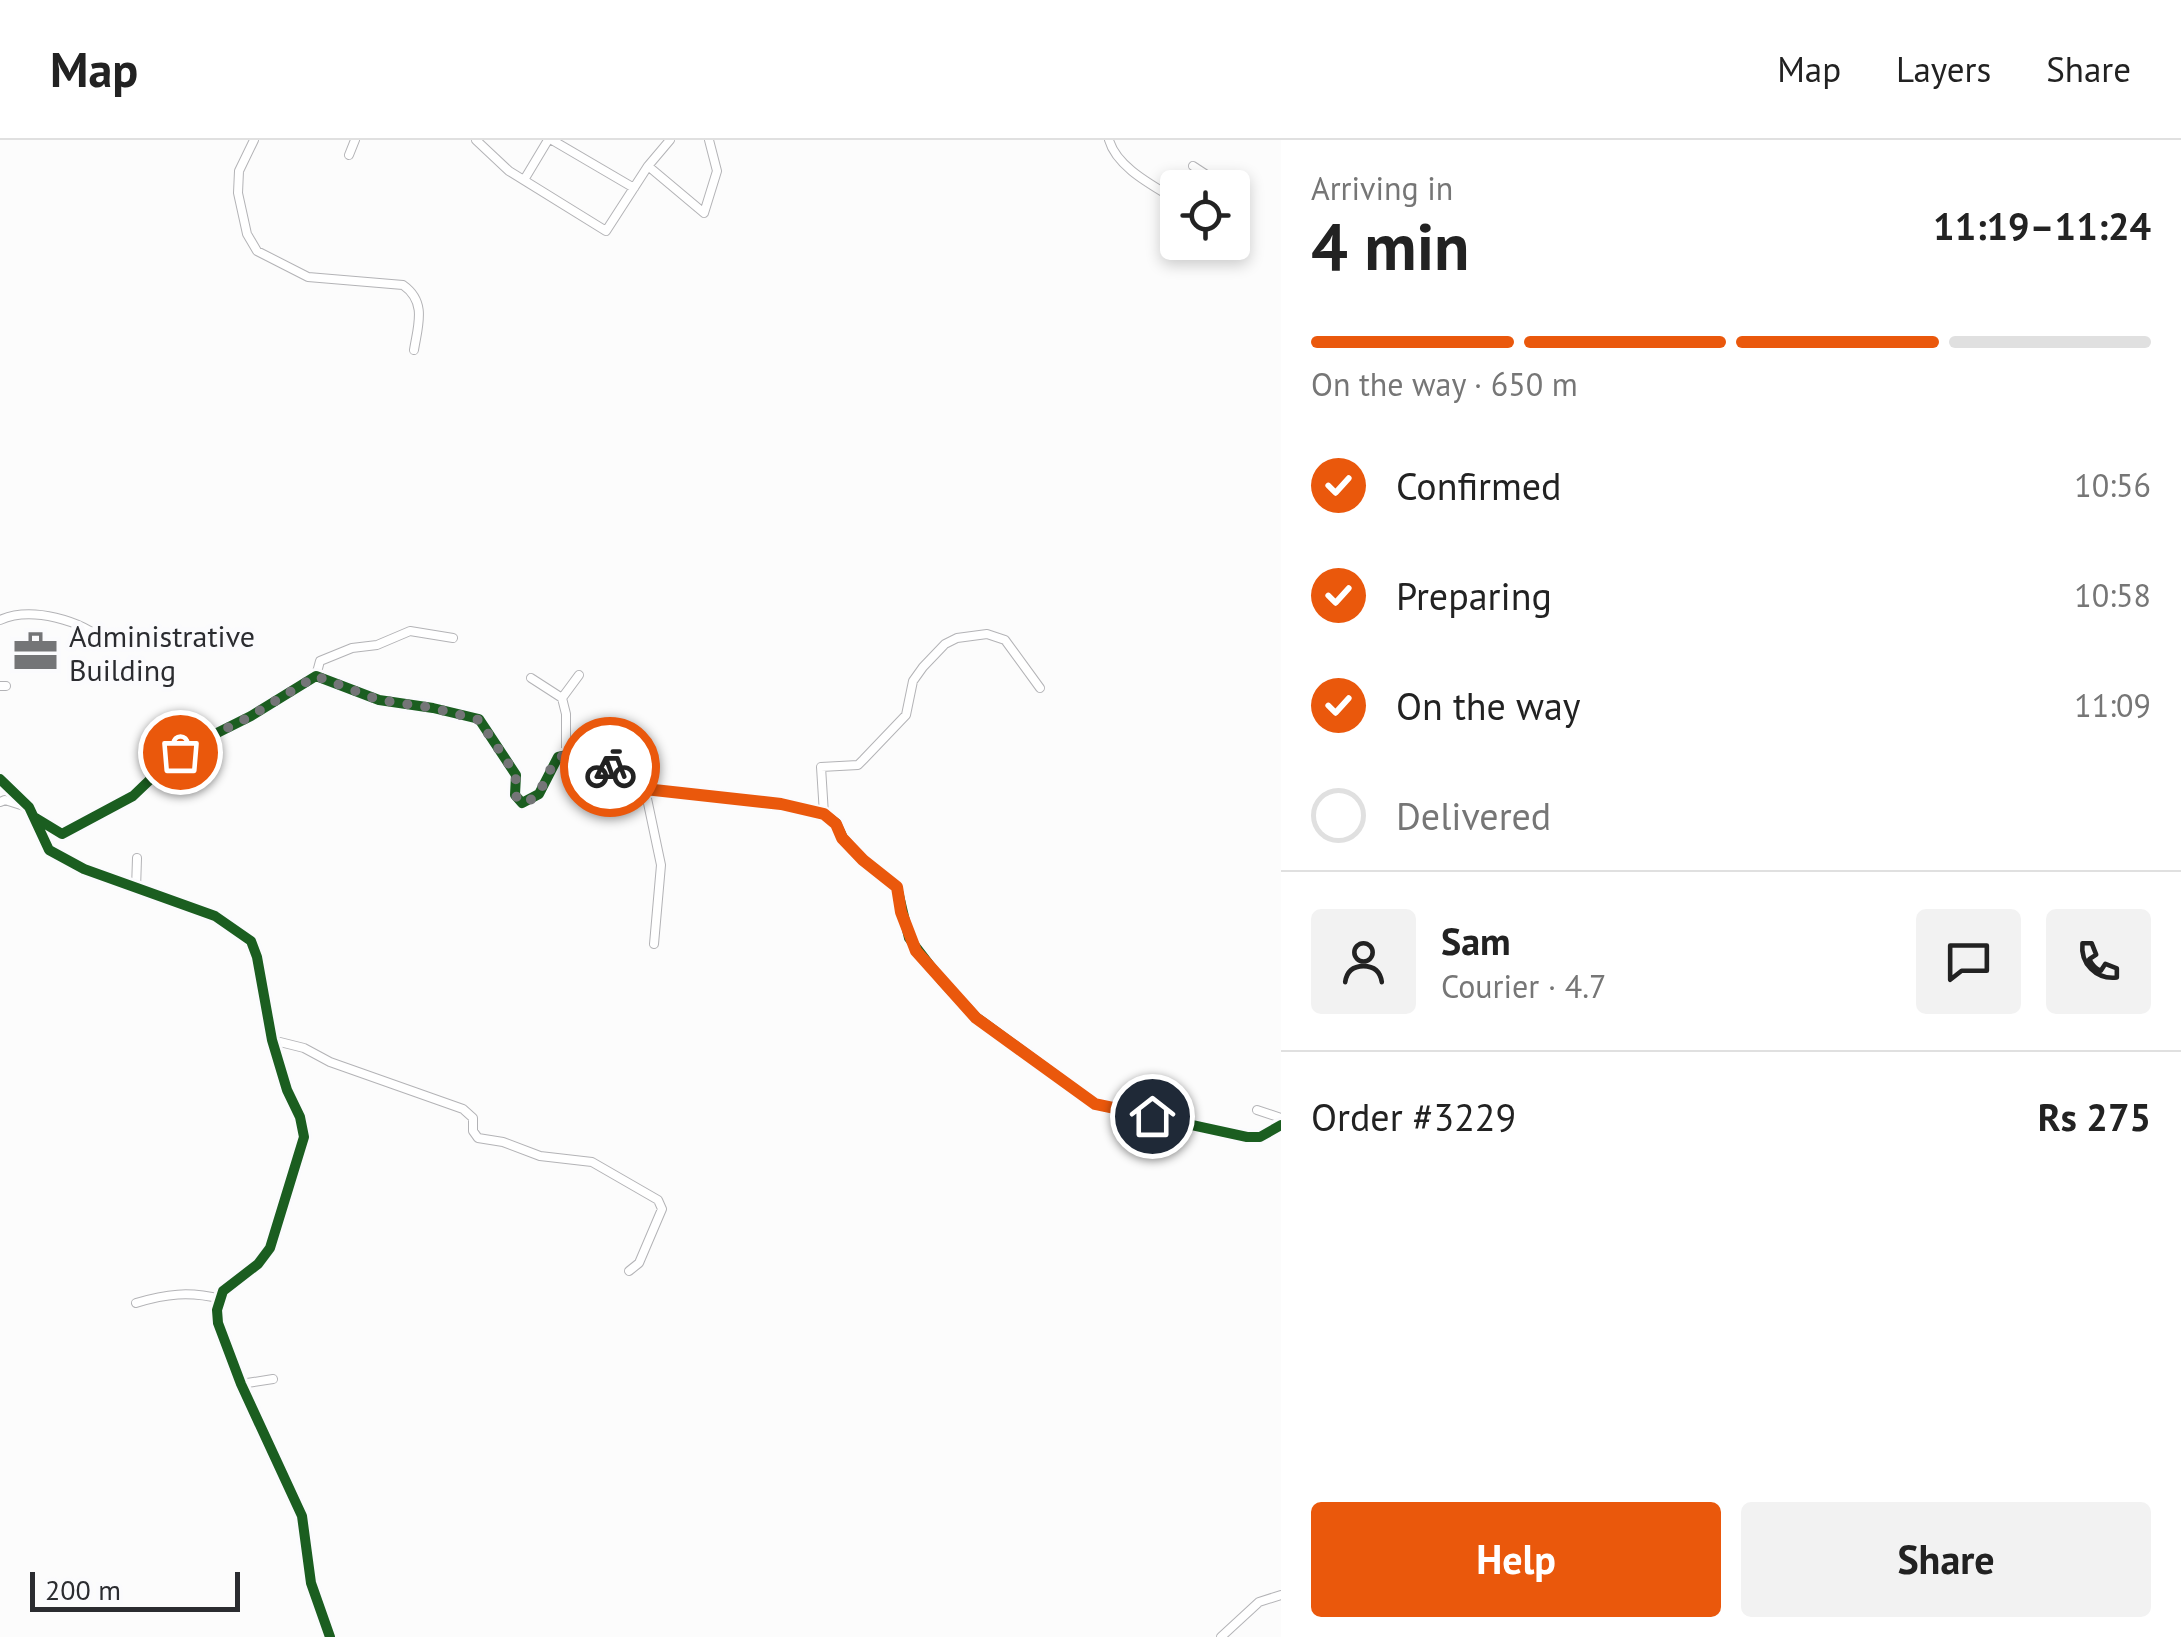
<!DOCTYPE html>
<meta charset="utf-8">
<style>
:root{--surface:#fff;--page:#f2f2f2;--text:#222;--muted:#767676;--line:#e0e0e0;--accent:#ea580c}
body{margin:0;font-family:"PT Sans",sans-serif;background:var(--page);color:var(--text);height:100vh;display:flex;flex-direction:column;font-size:38px;white-space:nowrap}
*{box-sizing:border-box;margin:0}
p{font-size:32px;color:var(--muted)}
.icon{flex:none;width:55px;height:55px;fill:none;stroke:currentColor;stroke-width:2;stroke-linecap:round;stroke-linejoin:round}
.map{position:relative;flex:1;overflow:hidden}
.drawer{display:flex;flex-direction:column;background:var(--surface);width:900px}
.drawer>*{flex:none}
.buttons{position:absolute;left:1160px;top:30px;display:grid;gap:20px}
.buttons a{display:grid;place-items:center;width:90px;height:90px;border-radius:10px;background:var(--surface);box-shadow:0 5px 15px #0003;font-size:50px}
.scale{position:absolute;left:30px;bottom:25px;width:210px;box-sizing:border-box;padding-left:10px;border:5px solid #2b2c30;border-top:0;font-size:28px;line-height:35px;white-space:nowrap;color:#2b2c30;-webkit-text-stroke:8px #fbfbfd;paint-order:stroke}
.pin{position:absolute;display:grid;place-items:center;width:85px;height:85px;color:#fff;margin:-42px;border:5px solid #fff;border-radius:50%;box-shadow:0 2px 10px #0007}
.courier{position:absolute;display:grid;place-items:center;width:100px;height:100px;margin:-50px;border:8px solid #ea580c;border-radius:50%;background:#fff;color:#222;box-shadow:0 2px 12px #0007}
.head em{font-style:normal;font-weight:600}
.head div{display:flex;flex-direction:column-reverse}
.head{display:flex;align-items:center;justify-content:space-between;height:170px;padding:0 30px}
h1{font-size:65px;font-weight:600;line-height:75px}
.bar{display:grid;grid-template-columns:repeat(4,1fr);gap:15px 10px;align-content:center;height:120px;padding:0 30px}
.bar i{height:12px;border-radius:8px;background:var(--line)}
.bar .selected{background:var(--accent)}
.bar p{grid-column:span 4}
.line{display:flex;align-items:center;gap:25px;padding:0 30px;border-top:2px solid var(--line)}
.line div{flex:1}
.round{display:grid;place-items:center;flex:none;width:105px;height:105px;border-radius:10px;background:var(--page)}
ol{padding:0 30px;list-style:none}
li{display:flex;align-items:center;gap:30px;height:110px}
li p{margin-inline-start:auto}
li .icon{padding:10px;border-radius:50%;background:var(--accent);color:#fff;stroke-width:4}
li:last-child{color:var(--muted)}
li i{width:55px;height:55px;border:5px solid var(--line);border-radius:50%}
.cta{display:flex;gap:20px;margin-top:auto;padding:20px 30px}
.cta a{flex:1;height:115px;border-radius:10px;background:var(--accent);color:#fff;font-size:40px;font-weight:600;line-height:115px;text-align:center}
.cta a+a{background:var(--page);color:var(--text)}
header{display:flex;align-items:center;gap:60px;box-sizing:border-box;height:140px;padding:0 50px;background:var(--surface);border-bottom:2px solid var(--line)}
header strong{font-size:48px}
nav{display:flex;gap:55px;margin-inline-start:auto;font-size:35px}
main{display:flex;flex:1;min-height:0}
.map>svg:first-child{display:block}
.lines{fill:none;stroke-linecap:round;stroke-linejoin:round}
.minor-casing{stroke:#b3b3b6;stroke-width:10}
.minor{stroke:#fff;stroke-width:8}
.cycleway-casing{stroke:#fbfbfd;stroke-width:16}
.cycleway{stroke:#1b5e20;stroke-width:10}
.done{stroke:#747577;stroke-width:10;stroke-dasharray:0 18}
.route{stroke:#ea580c;stroke-width:12}
.labels{text-anchor:middle;dominant-baseline:central;stroke-width:10;stroke-linejoin:round;paint-order:stroke}
.poi-label{font-size:30px;fill:#2b2c30;stroke:#fbfbfd;text-anchor:start}
</style>
<header>
<strong>Map</strong>
<nav><a>Map</a><a>Layers</a><a>Share</a></nav>
</header>
<main>
<div class="map">
<svg width="1281" height="1497" viewBox="0 0 1281 1497">
<rect width="100%" height="100%" fill="#fcfcfc"/>
<g class="lines">
<defs>
<path id="minor" d="M254,0L239,31L238,53L247,94L257,111L308,137L403,145C427,162 418,185 414,210
M476,0L509,31L606,91L648,26L704,73L717,31L709,0
M552,0L634,48
M1109,0C1117,28 1154,46 1178,61
M349,15L355,0
M648,26L670,0
M1193,26L1222,45L1220,48
M524,40L548,0
M0,480C31,466 82,480 106,503
M316,536L320,521L352,508L377,505L410,491L453,498
M531,538L562,558L566,574V614
M0,546H6
M562,558L579,535
M0,639L29,667L49,710L84,729L215,776L251,801L257,817L272,900L287,950L300,977L304,997L270,1108L258,1124L223,1151L217,1170L218,1183L241,1244L302,1376L311,1443L330,1497
M645,649L661,725L654,804
M0,662L5,660L24,666
M824,674L821,627L858,625L863,620L906,575L913,541L923,527L945,504L957,498L987,494L1005,500L1040,548
M34,677L62,694L133,656L179,612L251,576L316,536L379,560L433,568L479,579L516,635L515,655L522,663L539,654L558,617L576,613L588,616L645,649L781,664L824,674L836,683L843,698L863,720L897,747L909,798L942,841L976,877L1080,953L1095,964L1247,997H1260L1281,985
M136,749L137,718
M272,900L304,908L330,922L463,969L473,978V991L478,998L503,1002L540,1016L592,1022L658,1060L662,1069L639,1123L629,1131
M1257,970L1281,978
M136,1163C166,1154 189,1151 221,1159
M241,1244L273,1239
M1221,1497L1259,1462L1281,1455"/>
</defs>
<use href="#minor" class="minor-casing"/>
<use href="#minor" class="minor"/>
<defs>
<path id="cycleway" d="M0,639L29,667L49,710L84,729L215,776L251,801L257,817L272,900L287,950L300,977L304,997L270,1108L258,1124L223,1151L217,1170L218,1183L241,1244L302,1376L311,1443L330,1497
M34,677L62,694L133,656L179,612L251,576L316,536L379,560L433,568L479,579L516,635L515,655L522,663L539,654L558,617L576,613L588,616L645,649L781,664L824,674L836,683L843,698L863,720L897,747L909,798L942,841L976,877L1080,953L1095,964L1247,997H1260L1281,985"/>
</defs>
<use href="#cycleway" class="cycleway-casing"/>
<use href="#cycleway" class="cycleway"/>
</g>
<g class="lines">
<path class="done" d="M180,612L251,576L316,536L379,560L433,568L479,580L516,635L515,655L522,663C548,658 543,624 566,614L588,616L610,627"/>
<path class="route" d="M610,627L645,649L781,664L824,674L836,684L842,698L863,720L897,747L901,772L916,811L976,878L1095,964L1152,976"/>
</g>
<defs>
<symbol id="office-bare" viewBox="-9 -9 18 18"><path d="M-6-3h4V-5.5h4V-3h4V5H-6ZM-1-4.5V-3h2v-1.5ZM-6 0V1H6V0Z" fill="#747577" stroke="#fbfbfd" stroke-width="2.5" paint-order="stroke"/></symbol>
</defs>
<g fill-rule="evenodd">
<use href="#office-bare" x="4" y="480" width="63" height="63"/>
</g>
<g class="labels">
<g class="poi-label">
<text x="69" y="495">Administrative<tspan x="69" dy="34">Building</tspan></text>
</g>
</g>
</svg>
<div class="buttons">
<a><svg class="icon" aria-label="locate" viewBox="0 0 24 24"><circle cx="12" cy="12" r="6"/><path d="M12 2v4M12 18v4M2 12h4M18 12h4"/></svg></a>
</div>
<div class="scale">200 m</div>
<div class="pin" style="left:180px;top:612px;background:#ea580c"><svg class="icon" aria-label="bag" viewBox="0 0 24 24"><path d="M5 8h14l-1 12H6zM9 8a3 3 0 0 1 6 0"/></svg></div>
<div class="pin" style="left:1152px;top:976px;background:#1f2937"><svg class="icon" aria-label="home" viewBox="0 0 24 24"><path d="M3 11l9-7 9 7M6 9v11h12V9"/></svg></div>
<div class="courier" style="left:610px;top:627px"><svg class="icon" aria-label="bike" viewBox="0 0 24 24"><circle cx="6" cy="16" r="4"/><circle cx="18" cy="16" r="4"/><path d="M6 16l4-8h5l3 8M10 8l3 8H6M13 5h3"/></svg></div>
</div>
<section class="drawer">
<div class="head"><div><h1>4 min</h1><p>Arriving in</p></div><em>11:19–11:24</em></div>
<div class="bar"><i class="selected"></i><i class="selected"></i><i class="selected"></i><i></i><p>On the way · 650 m</p></div>
<ol>
<li><svg class="icon" aria-label="check" viewBox="0 0 24 24"><path d="M5 12l5 5 9-10"/></svg>Confirmed<p>10:56</p></li>
<li><svg class="icon" aria-label="check" viewBox="0 0 24 24"><path d="M5 12l5 5 9-10"/></svg>Preparing<p>10:58</p></li>
<li><svg class="icon" aria-label="check" viewBox="0 0 24 24"><path d="M5 12l5 5 9-10"/></svg>On the way<p>11:09</p></li>
<li><i></i>Delivered</li>
</ol>
<div class="line" style="height:180px"><a class="round"><svg class="icon" aria-label="person" viewBox="0 0 24 24"><circle cx="12" cy="8" r="4"/><path d="M4 21q1-7 8-7t8 7"/></svg></a><div><b>Sam</b><p>Courier · 4.7</p></div><a class="round"><svg class="icon" aria-label="chat" viewBox="0 0 24 24"><path d="M4 5h16v11H9l-5 4z"/></svg></a><a class="round"><svg class="icon" aria-label="phone" viewBox="0 0 24 24"><path d="M5 4h4l2 5-3 2q2 4 5 5l2-3 5 2v4C11 20 4 13 5 4z"/></svg></a></div>
<div class="line" style="height:130px"><div>Order #3229</div><b>Rs 275</b></div>
<div class="cta"><a>Help</a><a>Share</a></div>
</section>
</main>
